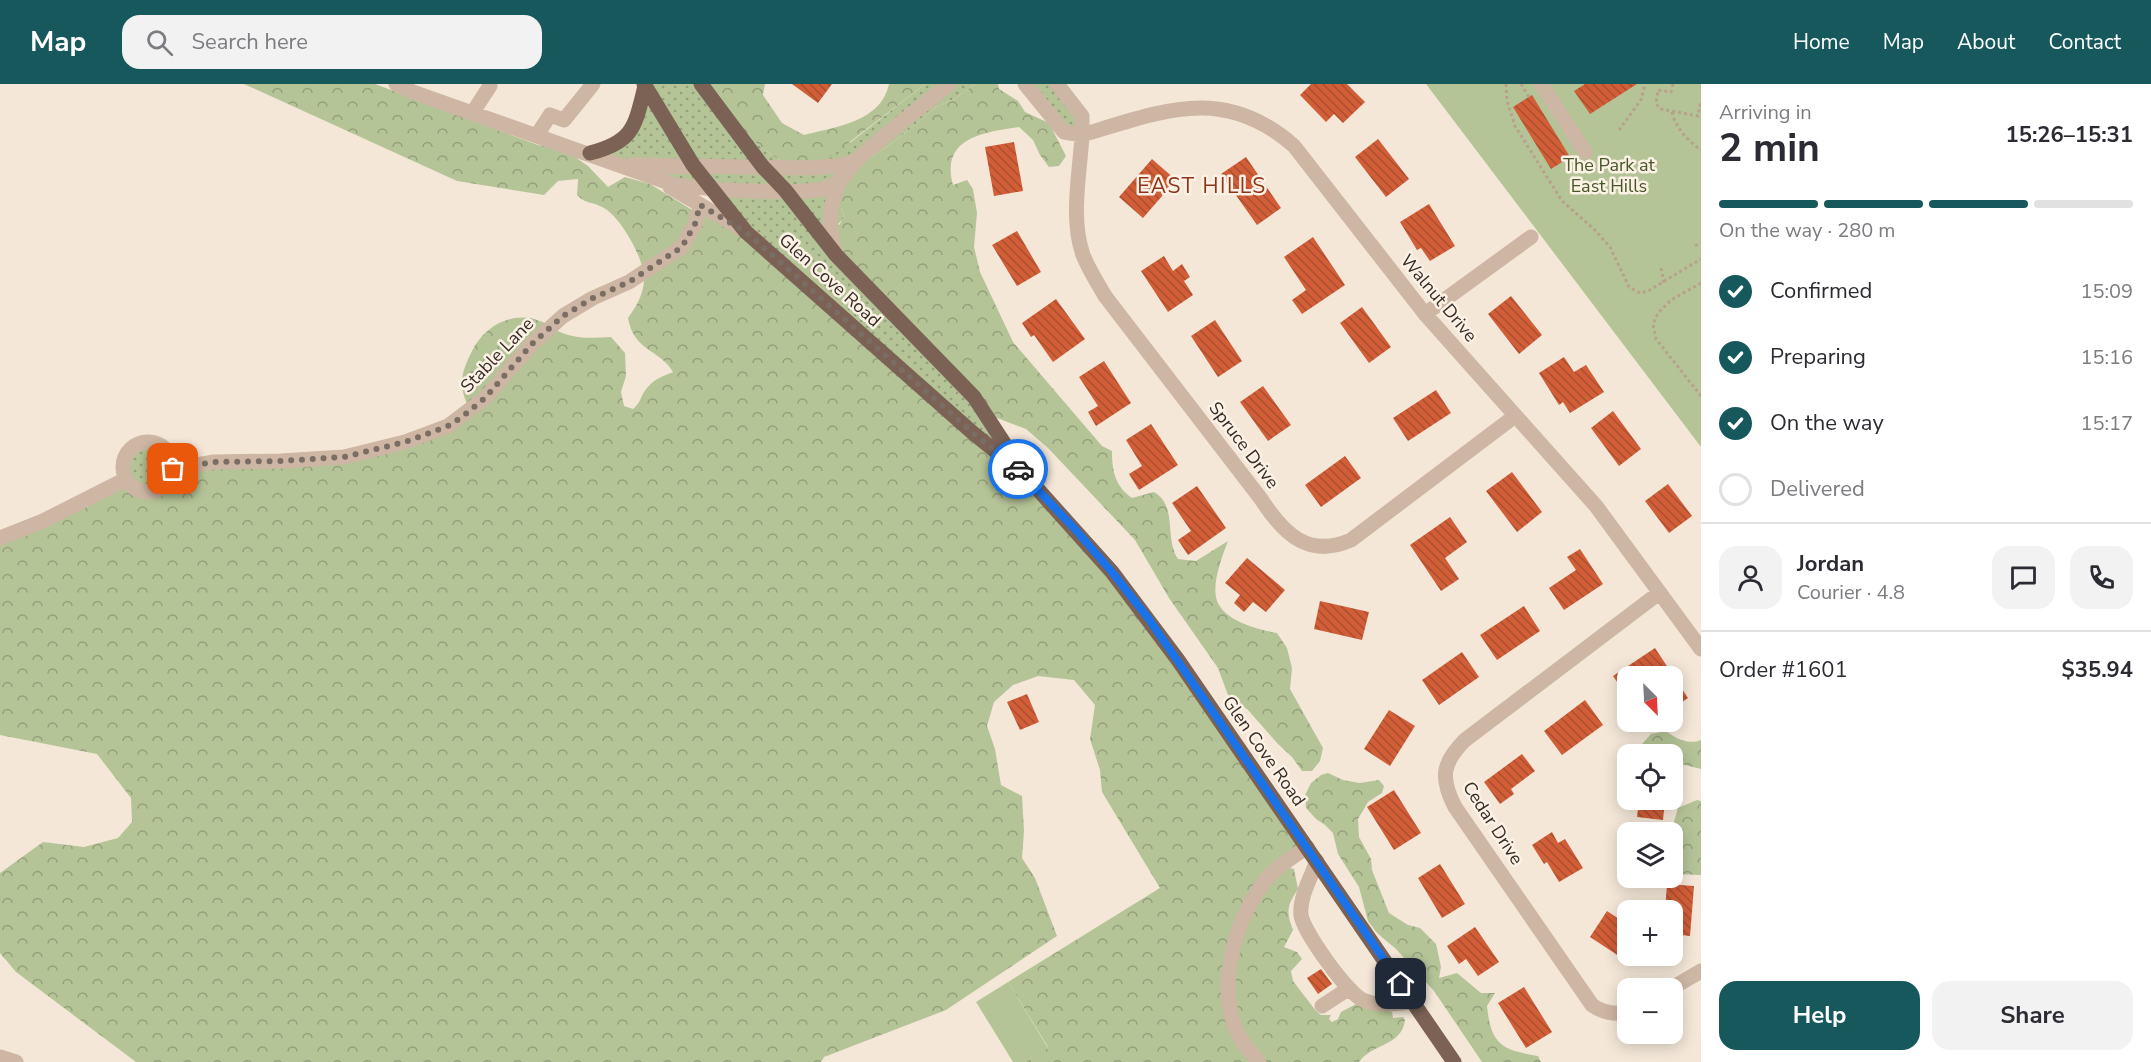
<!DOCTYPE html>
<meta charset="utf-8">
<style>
:root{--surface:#fff;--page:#f2f2f3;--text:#2b2b33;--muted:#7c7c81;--line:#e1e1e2;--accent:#17585c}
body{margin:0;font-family:"Nunito Sans",sans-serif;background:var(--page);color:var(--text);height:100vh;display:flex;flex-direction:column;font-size:22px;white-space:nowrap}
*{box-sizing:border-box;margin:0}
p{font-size:20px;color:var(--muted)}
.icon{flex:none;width:33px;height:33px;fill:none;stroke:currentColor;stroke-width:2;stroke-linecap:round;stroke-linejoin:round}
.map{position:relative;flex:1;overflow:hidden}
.side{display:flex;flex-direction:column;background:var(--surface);width:450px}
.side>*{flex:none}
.needle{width:39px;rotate:156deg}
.fabs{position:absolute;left:1617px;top:582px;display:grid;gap:12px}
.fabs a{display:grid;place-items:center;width:66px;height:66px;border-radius:12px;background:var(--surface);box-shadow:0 3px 15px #0003;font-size:30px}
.pin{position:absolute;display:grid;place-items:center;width:51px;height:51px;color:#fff;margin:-26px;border-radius:12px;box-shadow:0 3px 9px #0006}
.courier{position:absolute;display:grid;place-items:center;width:60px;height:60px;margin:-30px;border:4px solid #1a73e8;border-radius:50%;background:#fff;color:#222;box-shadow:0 2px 8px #0007}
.overview em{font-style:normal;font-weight:700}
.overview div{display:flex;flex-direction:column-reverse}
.overview{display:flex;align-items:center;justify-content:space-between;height:102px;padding:0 18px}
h1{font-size:39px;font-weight:700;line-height:45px}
.bar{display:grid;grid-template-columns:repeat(4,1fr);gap:9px 6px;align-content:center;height:72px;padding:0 18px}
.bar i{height:8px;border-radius:4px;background:var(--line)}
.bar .active{background:var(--accent)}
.bar p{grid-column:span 4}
.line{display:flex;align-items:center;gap:15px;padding:0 18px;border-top:2px solid var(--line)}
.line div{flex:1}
.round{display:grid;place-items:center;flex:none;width:63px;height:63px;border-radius:18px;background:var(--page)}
ol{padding:0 18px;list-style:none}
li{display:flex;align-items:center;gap:18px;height:66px}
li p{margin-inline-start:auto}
li .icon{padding:6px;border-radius:50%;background:var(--accent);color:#fff;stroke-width:4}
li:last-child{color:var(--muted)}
li i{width:33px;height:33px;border:3px solid var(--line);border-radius:50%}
.button{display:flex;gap:12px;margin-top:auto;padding:12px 18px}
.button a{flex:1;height:69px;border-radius:18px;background:var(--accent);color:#fff;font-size:24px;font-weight:700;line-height:69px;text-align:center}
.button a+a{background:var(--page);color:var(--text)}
header{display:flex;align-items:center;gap:36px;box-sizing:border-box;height:84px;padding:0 30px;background:var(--accent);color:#fff}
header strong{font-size:28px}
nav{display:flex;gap:33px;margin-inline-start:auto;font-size:21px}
.search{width:420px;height:54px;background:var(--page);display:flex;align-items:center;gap:15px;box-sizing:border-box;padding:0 21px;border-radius:18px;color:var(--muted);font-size:22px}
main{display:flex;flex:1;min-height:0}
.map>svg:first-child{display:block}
.grass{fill:url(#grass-dots)}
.forest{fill:url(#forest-crowns)}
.park{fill:#b5c497}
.building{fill:url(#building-back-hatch)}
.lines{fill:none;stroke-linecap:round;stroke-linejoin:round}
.path{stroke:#b9a08d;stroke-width:3;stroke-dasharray:3 3;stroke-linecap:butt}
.minor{stroke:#cdb6a3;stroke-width:15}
.major{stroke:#7b6255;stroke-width:15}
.done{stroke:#796d64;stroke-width:6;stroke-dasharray:0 10.8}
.route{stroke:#1a73e8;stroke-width:8}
.labels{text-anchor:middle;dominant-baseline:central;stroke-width:5;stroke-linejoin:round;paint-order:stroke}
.park-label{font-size:18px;fill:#465827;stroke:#fbf1e5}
.street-label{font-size:18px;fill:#372b26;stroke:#fbf1e5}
.quarter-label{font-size:21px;letter-spacing:1.5px;fill:#8e3417;stroke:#fbf1e5}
</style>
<header>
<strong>Map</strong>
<div class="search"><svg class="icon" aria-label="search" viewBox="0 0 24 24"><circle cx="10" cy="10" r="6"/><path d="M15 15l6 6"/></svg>Search here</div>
<nav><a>Home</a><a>Map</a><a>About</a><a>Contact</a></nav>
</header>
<main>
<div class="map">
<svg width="1701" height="978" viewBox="0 0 1701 978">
<defs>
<pattern id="grass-dots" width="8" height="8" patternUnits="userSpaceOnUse" patternTransform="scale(1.5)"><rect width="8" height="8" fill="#b5c497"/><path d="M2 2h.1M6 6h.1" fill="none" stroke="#949f7b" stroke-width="1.8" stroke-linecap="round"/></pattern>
<pattern id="forest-crowns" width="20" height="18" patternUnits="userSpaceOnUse" patternTransform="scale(1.5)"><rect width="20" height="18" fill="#b5c497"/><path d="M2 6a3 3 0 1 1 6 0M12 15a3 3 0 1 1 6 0" fill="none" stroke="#949f7b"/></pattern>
<pattern id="building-back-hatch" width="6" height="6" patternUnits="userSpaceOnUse" patternTransform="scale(1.5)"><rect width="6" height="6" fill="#d25e38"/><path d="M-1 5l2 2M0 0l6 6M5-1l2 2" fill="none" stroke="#ab4e2f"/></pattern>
</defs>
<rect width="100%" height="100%" fill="#f4e7d8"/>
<path class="grass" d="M644,0H706L720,12L729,30L756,59L783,79L851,58L925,0H975L956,14L936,23L898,55L863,79L841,124L845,133L838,140L974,313L1025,391L705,104L618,80L605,65L623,56Z
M1025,0H1057L1082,32V51L1064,48Z
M127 384a20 20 0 1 1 40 0a20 20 0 1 1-40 0Z"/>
<path class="forest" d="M244,0H375L538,61L562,64L588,82L608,103L625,93L650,100L702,132L726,139L1074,444L1307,763L1286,783L1294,785L1298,805C1287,822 1286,827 1293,846L1284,863L1297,868L1302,875L1291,887L1293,897L1316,927L1321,931H1331L1329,935L1332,938L1338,935L1341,928L1358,919L1392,928L1393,934L1403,933L1405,936C1402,962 1373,959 1359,978H1025L1048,963L1008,898L1160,804L1102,708L1100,686L1090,655L1095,621L1074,596L1038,592L1013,601L994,618L987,642L995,665L1001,701L1022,712L1024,747L1022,774L1035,794L1057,852L946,926L824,973L821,978H136L16,888L0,869V789L43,758L84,763L118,754L132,738L131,714L97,670L0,651V454L129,399C146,415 169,407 173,385L344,373L448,342L467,320C458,299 462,287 472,267C484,242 513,226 540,237C549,240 556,247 565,250C579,255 596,254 611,253L625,269L626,292L621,308L624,322L633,325C642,317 640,312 647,304C654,295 663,292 673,288C660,265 634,268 628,234C636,223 643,211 644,197C646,177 620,131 602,123C591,117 587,121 577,111L578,95L558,97L544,111L457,97Z
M706,0H765L763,11L782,39L804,51C835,43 881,38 889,0H925L833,71L816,79H783L756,59L729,30L720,12Z
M975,0H998L999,5L1018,17L1025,28L1049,39L1066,72L1059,82L1049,83L1040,71L1033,56L1019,43C983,48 940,54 953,101L967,96L973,105L977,129L974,163L980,188L1013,258L1102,362L1112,367C1112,387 1115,402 1132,414L1154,408C1178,422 1164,454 1178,475L1196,477L1228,457C1222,473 1209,505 1219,521C1229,538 1259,546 1277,549L1287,564L1292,584L1290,605L1323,664L1320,677L1312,687H1302L1292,673L1278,660L1248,626L1228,611L1218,584L1169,514L1135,456L1048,364L1026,345L992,332L842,170C838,154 832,147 845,133L841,124L840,109L863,79L898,55L936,23L956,14Z
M1666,647C1676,655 1689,661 1701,656V685L1673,678L1672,670C1659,670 1649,673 1642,660L1651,650Z
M1328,689L1343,696L1360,699L1379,696L1384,702L1382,709L1368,718L1358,735L1359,753L1371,775L1372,786L1389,829L1408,841L1420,844L1436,860L1441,883L1439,894L1457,889L1481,909H1495L1487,922C1491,961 1502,966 1538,972L1541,978H1482L1434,907L1396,865L1377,849L1368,837L1359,803L1338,770L1333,749L1325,741L1316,735L1306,724L1305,711L1311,699L1321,691Z
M1697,716L1701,717V791L1673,790L1671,748L1678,724Z"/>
<path class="park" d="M1426,0H1701V363Z
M1008,898L1048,964L1025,978H1013L976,918Z"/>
<path class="building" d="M792,0H832L818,19Z
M1311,0H1347L1365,18L1343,39L1334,30L1326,38L1300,11Z
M1585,0H1637L1590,30L1574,7Z
M1532,11L1570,73L1551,85L1513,23Z
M1378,55L1409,95L1386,113L1355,73Z
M1014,58L1023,107L994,112L985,63Z
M1246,73L1281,124L1257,141L1221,90Z
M1152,75L1176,96L1143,134L1119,113Z
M1429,120L1455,162L1430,177L1421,164L1417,166L1400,138Z
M1017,147L1041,188L1017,202L992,161Z
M1313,153L1345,201L1302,230L1292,216L1306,206L1284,173Z
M1164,172L1173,187L1182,180L1190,193L1184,197L1193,211L1168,228L1141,187Z
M1511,212L1542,251L1519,270L1488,230Z
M1056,215L1085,255L1053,278L1034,251L1031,253L1022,239Z
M1362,223L1391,263L1369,279L1340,239Z
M1215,236L1242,277L1218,293L1191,252Z
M1564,273L1574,288L1586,281L1604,308L1570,329L1563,318L1559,321L1539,289Z
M1104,277L1131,319L1096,342L1088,328L1098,322L1079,293Z
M1263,302L1291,341L1268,357L1240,318Z
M1436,306L1451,329L1408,357L1393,334Z
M1613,327L1641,365L1619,382L1591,344Z
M1151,340L1178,381L1139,406L1129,390L1142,382L1126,356Z
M1345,372L1361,394L1321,423L1305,401Z
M1512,388L1542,428L1517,448L1486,407Z
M1668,400L1692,432L1669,449L1645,417Z
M1197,402L1226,444L1188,471L1178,456L1191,447L1172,419Z
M1450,433L1467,458L1445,474L1459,495L1441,507L1410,461Z
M1580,465L1603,500L1564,526L1549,504L1576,486L1567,473Z
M1247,474L1285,506L1266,528L1253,518L1244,528L1234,519L1240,511L1225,499Z
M1320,517L1369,528L1362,556L1314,545Z
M1524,522L1540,547L1497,576L1480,551Z
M1655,564L1688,614L1672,625V592H1628V614L1613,592Z
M1462,568L1479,593L1439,621L1422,596Z
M1027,610L1039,638L1020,646L1007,618Z
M1585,616L1603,641L1562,671L1544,647Z
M1389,626L1415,642L1390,682L1364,665Z
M1522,670L1535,687L1511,705L1514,710L1500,720L1484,698Z
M1394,706L1421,749L1394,766L1367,723Z
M1639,716H1665L1663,736L1637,733Z
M1552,748L1558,759L1565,755L1583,784L1559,798L1547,778L1544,780L1532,761Z
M1440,780L1465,820L1442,834L1418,794Z
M1667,800L1694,802L1690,852L1672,850V826H1665Z
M1607,827L1628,841V878L1590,853Z
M1475,843L1499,878L1478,892L1466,875L1459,880L1447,862Z
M1321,885L1332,900L1318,910L1307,894Z
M1524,903L1552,948L1526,964L1498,919Z"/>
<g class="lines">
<path class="path" d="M1506,0L1507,17L1515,42L1562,117L1594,145L1610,163L1629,203L1640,209L1648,207L1701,175
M1521,0L1529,13
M1673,0L1671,8L1658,6L1656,20L1661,25L1698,32L1701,17
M1672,28C1675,43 1689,58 1701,66
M1619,46L1641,16L1645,0
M1695,162L1701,159
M1661,184L1664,199
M1701,199L1671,216L1658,229L1653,240L1656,255L1701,312"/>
<path class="minor" d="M396,0L413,8L672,100C699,105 811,113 832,102C843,96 849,85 857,76C886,49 919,25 949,0
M1025,0L1064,48L1082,51V32L1057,0
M1541,0L1585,68
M473,28L490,2
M537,51L550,31L564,36L593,0
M630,81L805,84L837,82L857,77
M670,103L745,147
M836,171C828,141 827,124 841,96
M1425,230L1531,153
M1515,332L1351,456C1308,475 1283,449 1261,415L1105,212C1097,198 1089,186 1083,171C1070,134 1080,89 1082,51C1162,27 1224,0 1294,62L1425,230L1596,422L1701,565
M123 383a25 25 0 1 1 50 0a25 25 0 1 1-50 0Z
M173,385L214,378L281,377L344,373L405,358L448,342L485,314L532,260L563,232L593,214L629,198L682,163L695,140L700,121
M0,454L43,437L126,395
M1317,777C1311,793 1299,814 1301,831C1303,847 1347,909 1363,916C1379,923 1396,919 1413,918
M1672,904L1701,887
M1322,922L1348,905
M1628,928C1614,931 1603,929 1592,921L1455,723C1440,694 1442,679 1465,656L1659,509
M0,973L16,978
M1259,978C1252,970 1244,961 1239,952C1216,906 1233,842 1261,802C1273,785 1291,774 1307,763"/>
<path class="major" d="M644,0L693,81L746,148L973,349L1025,391L1112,488L1178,576L1454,978
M701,0L763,83L785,106L836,171L974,313L1017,379
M590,69C634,58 635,42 645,2"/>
</g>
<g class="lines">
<path class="done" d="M173,385L214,378L281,377L344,373L405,358L448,342L462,333L485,314L532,260L563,232L593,214L629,198L682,163L695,140L700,121L746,148L973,349L1018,385"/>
<path class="route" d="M1018,385L1074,444L1112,488L1148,534L1401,900"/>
</g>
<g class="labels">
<g class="park-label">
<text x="1609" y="81">The Park at<tspan x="1609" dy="21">East Hills</tspan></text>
</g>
<g class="street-label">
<text transform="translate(830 196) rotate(42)">Glen Cove Road</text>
<text transform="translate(1439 214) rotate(50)">Walnut Drive</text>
<text transform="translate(497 271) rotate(-46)">Stable Lane</text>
<text transform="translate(1244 361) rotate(53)">Spruce Drive</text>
<text transform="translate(1264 667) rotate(55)">Glen Cove Road</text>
<text transform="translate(1493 739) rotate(57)">Cedar Drive</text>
</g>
<g class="quarter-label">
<text x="1202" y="102">EAST HILLS</text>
</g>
</g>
</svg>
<div class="fabs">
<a><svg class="needle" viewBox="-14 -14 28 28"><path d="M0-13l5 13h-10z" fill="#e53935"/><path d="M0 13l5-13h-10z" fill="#7c7c81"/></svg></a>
<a><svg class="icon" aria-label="locate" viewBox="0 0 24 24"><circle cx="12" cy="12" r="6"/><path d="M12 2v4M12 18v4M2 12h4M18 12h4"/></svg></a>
<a><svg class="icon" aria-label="layers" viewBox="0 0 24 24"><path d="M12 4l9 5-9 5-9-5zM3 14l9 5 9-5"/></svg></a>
<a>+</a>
<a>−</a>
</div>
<div class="pin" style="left:173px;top:385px;background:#ea580c"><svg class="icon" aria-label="bag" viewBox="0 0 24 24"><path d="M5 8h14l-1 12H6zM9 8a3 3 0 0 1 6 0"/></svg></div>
<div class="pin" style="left:1401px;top:900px;background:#1f2937"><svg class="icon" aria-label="home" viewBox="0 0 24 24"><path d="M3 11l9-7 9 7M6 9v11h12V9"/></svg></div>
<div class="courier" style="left:1018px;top:385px"><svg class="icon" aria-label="car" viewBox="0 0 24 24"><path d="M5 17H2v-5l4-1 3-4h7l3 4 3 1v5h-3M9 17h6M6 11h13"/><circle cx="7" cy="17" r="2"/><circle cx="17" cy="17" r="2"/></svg></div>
</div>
<section class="side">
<div class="overview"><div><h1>2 min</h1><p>Arriving in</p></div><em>15:26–15:31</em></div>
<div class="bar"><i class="active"></i><i class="active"></i><i class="active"></i><i></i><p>On the way · 280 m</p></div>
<ol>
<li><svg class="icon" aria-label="check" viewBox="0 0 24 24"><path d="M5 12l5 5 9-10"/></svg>Confirmed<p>15:09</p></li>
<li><svg class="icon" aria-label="check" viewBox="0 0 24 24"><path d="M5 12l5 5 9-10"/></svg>Preparing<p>15:16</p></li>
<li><svg class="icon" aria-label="check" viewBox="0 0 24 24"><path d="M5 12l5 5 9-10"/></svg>On the way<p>15:17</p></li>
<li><i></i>Delivered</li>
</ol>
<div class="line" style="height:108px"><a class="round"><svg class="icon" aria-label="person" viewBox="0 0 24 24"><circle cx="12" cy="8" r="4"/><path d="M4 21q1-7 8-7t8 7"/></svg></a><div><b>Jordan</b><p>Courier · 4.8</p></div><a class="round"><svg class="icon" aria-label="chat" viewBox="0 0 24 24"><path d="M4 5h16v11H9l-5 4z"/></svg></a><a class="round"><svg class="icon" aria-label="phone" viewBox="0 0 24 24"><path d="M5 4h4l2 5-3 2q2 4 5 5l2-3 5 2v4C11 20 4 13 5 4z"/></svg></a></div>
<div class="line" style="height:78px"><div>Order #1601</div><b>$35.94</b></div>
<div class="button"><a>Help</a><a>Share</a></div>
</section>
</main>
